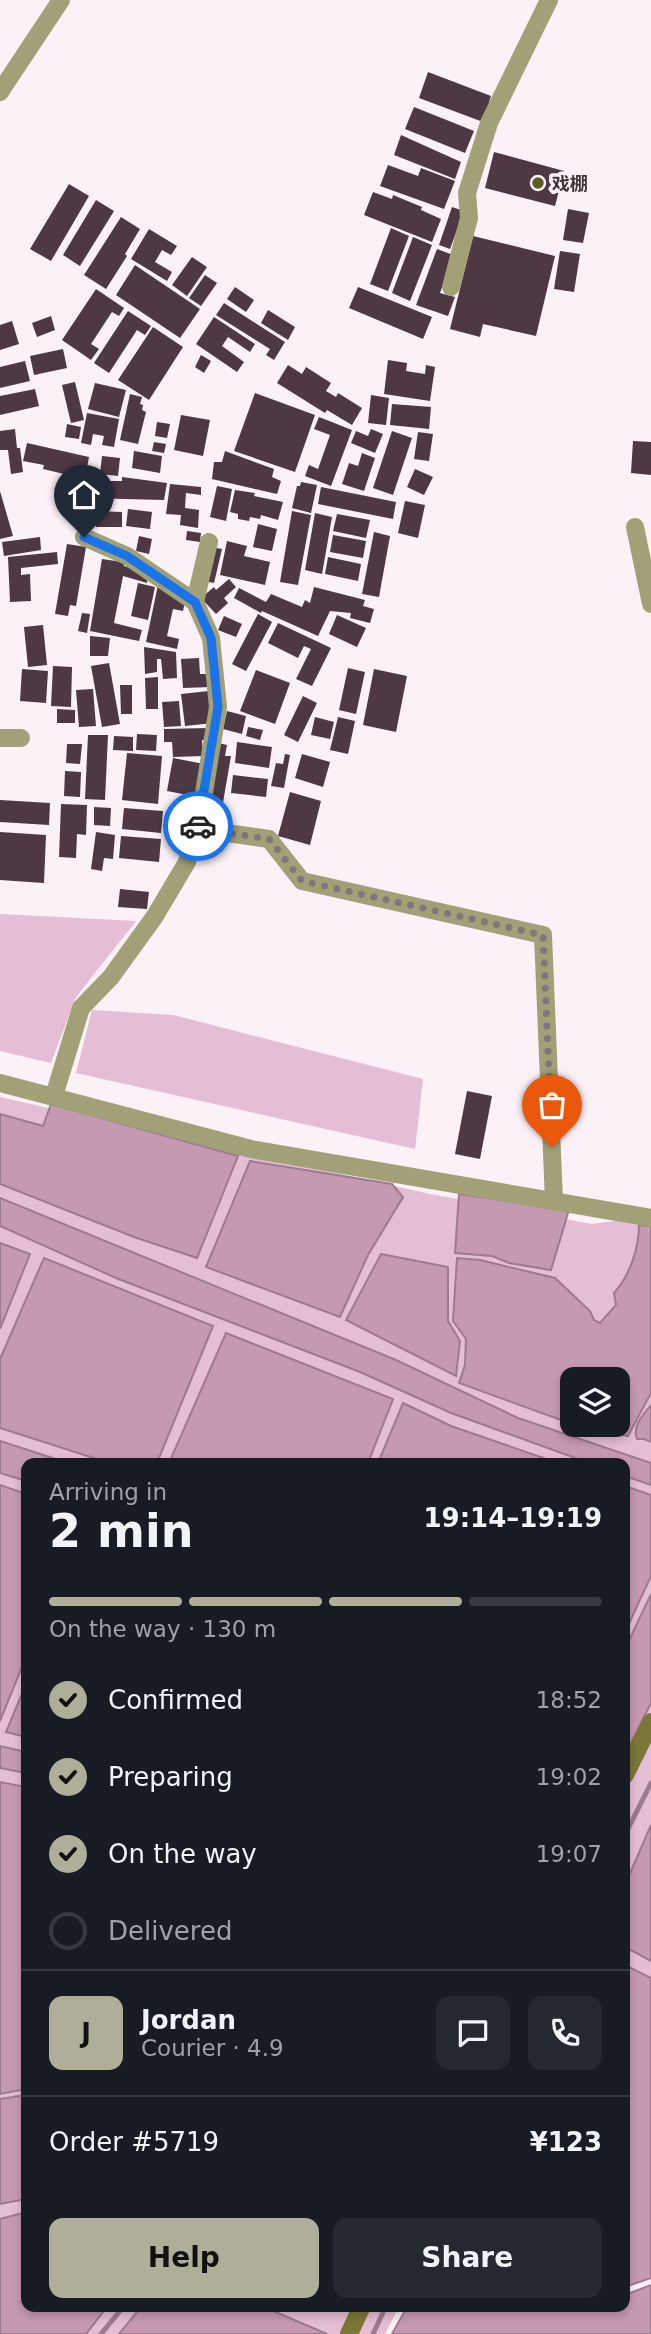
<!DOCTYPE html>
<meta charset="utf-8">
<style>
:root{--surface:#171b24;--page:#242831;--text:#f1f3f6;--muted:#9ea1a6;--line:#363941;--accent:#afaf99}
body{margin:0;font-family:"DejaVu Sans","Noto Sans SC",sans-serif;background:var(--page);color:var(--text);height:100vh;display:flex;flex-direction:column;font-size:26px;white-space:nowrap}
*{box-sizing:border-box;margin:0}
p{font-size:23px;color:var(--muted)}
.icon{flex:none;width:38px;height:38px;fill:none;stroke:currentColor;stroke-width:2;stroke-linecap:round;stroke-linejoin:round}
.map{position:relative;flex:1;overflow:hidden}
.drawer{position:absolute;left:21px;top:1458px;width:609px;height:854px;display:flex;flex-direction:column;background:var(--surface);border-radius:14px;box-shadow:0 4px 10px #0003}
.drawer>*{flex:none}
.fabs{position:absolute;left:560px;top:1367px;display:grid;gap:14px}
.fabs a{display:grid;place-items:center;width:70px;height:70px;border-radius:14px;background:var(--surface);box-shadow:0 4px 10px #0003;font-size:35px}
.pin{position:absolute;display:grid;place-items:center;width:60px;height:60px;color:#fff;margin:-72px -30px;border-radius:50% 50% 50% 0;rotate:-45deg;box-shadow:0 0 7px #0007}
.pin .icon{rotate:45deg}
.courier{position:absolute;display:grid;place-items:center;width:70px;height:70px;margin:-35px;border:5px solid #1a73e8;border-radius:50%;background:#fff;color:#222;box-shadow:0 2px 9px #0007}
.overview em{font-style:normal;font-weight:700}
.overview div{display:flex;flex-direction:column-reverse}
.overview{display:flex;align-items:center;justify-content:space-between;height:119px;padding:0 28px}
h1{font-size:46px;font-weight:700;line-height:52px}
.bar{display:grid;grid-template-columns:repeat(4,1fr);gap:10px 7px;align-content:center;height:84px;padding:0 28px}
.bar i{height:9px;border-radius:5px;background:var(--line)}
.bar .selected{background:var(--accent)}
.bar p{grid-column:span 4}
.line{display:flex;align-items:center;gap:18px;padding:0 28px;border-top:2px solid var(--line)}
.line div{flex:1}
.round{display:grid;place-items:center;flex:none;width:74px;height:74px;border-radius:14px;background:var(--page)}
ol{padding:0 28px;list-style:none}
li{display:flex;align-items:center;gap:21px;height:77px}
li p{margin-inline-start:auto}
li .icon{padding:7px;border-radius:50%;background:var(--accent);color:#111;stroke-width:4}
li:last-child{color:var(--muted)}
li i{width:38px;height:38px;border:4px solid var(--line);border-radius:50%}
.primary-button{display:flex;gap:14px;margin-top:auto;padding:14px 28px}
.primary-button a{flex:1;height:80px;border-radius:14px;background:var(--accent);color:#111;font-size:28px;font-weight:700;line-height:80px;text-align:center}
.primary-button a+a{background:var(--page);color:var(--text)}
.map>svg:first-child{display:block}
.green{fill:#e5bdd4;fill-rule:evenodd}
.water{fill:#c699b3;stroke:#9d7a8e;stroke-width:2}
.lines{fill:none;stroke-linecap:round;stroke-linejoin:round}
.stream{stroke:#9d7a8e;stroke-width:5}
.building{fill:#4d3844}
.street{stroke:#a1a077;stroke-width:18}
.secondary{stroke:#7a7738;stroke-width:18}
.done{stroke:#80767c;stroke-width:7;stroke-dasharray:0 12.6}
.route{stroke:#1a73e8;stroke-width:9}
.poi-dot{fill:#5e5c28;stroke:#fcf1f7;stroke-width:2.5}
.labels{text-anchor:middle;dominant-baseline:central;stroke-width:7;stroke-linejoin:round;paint-order:stroke}
.poi-label{font-size:18px;font-weight:bold;fill:#3d3339;stroke:#fcf1f7;text-anchor:start}
</style>
<div class="map">
<svg width="651" height="2334" viewBox="0 0 651 2334">
<rect width="100%" height="100%" fill="#fcf1f7"/>
<path class="green" d="M0,914L136,921L76,997L51,1063L0,1051Z
M92,1010L173,1015L423,1079L415,1149L76,1073Z
M0,1097L430,1194L592,1224L651,1216V2260L625,2268V1463H26V2306L399,2307L385,2334H0ZM572,1379H618V1424H572Z"/>
<path class="water" d="M51,1104L238,1156L197,1258L134,1237L0,1184V1114L43,1126Z
M250,1161L392,1184L403,1197L368,1255L340,1317L206,1267Z
M459,1194L565,1209L568,1213L551,1270L509,1263L492,1256L455,1253Z
M0,1198L396,1360L518,1418L651,1463V1485L625,1476V1463H589L451,1413L360,1372L116,1278L0,1226Z
M639,1225L651,1226V1393L628,1436L574,1425L618,1424V1379H572V1424L459,1383L465,1365L466,1339L453,1321L457,1258L480,1260L555,1278L590,1311L594,1320L600,1323L616,1305L614,1293C630,1275 639,1248 639,1225Z
M0,1243L30,1254L0,1329Z
M381,1254L448,1267V1321L460,1341L456,1376L346,1320Z
M44,1258L213,1326L157,1463H109L0,1428V1359Z
M226,1333L393,1399L368,1463H169Z
M403,1403L451,1426L558,1463H378Z
M651,1405V1442L644,1439H637C632,1426 643,1415 651,1405Z
M0,1441L68,1463H26V1481L0,1473Z
M0,1485L26,1494V1657L0,1721Z
M625,1486L651,1495V1576L626,1630Z
M651,1594V1703L625,1755V1649Z
M26,1684V1737L6,1732Z
M0,1746L26,1752V1773L0,1768Z
M0,1782L26,1787V2089L0,2094Z
M651,1825V1961L625,1947V1885Z
M625,1965L651,1978V2278L625,2287Z
M26,2095V2199L0,2204V2099Z
M26,2212V2306L107,2307L86,2334H0V2219Z
M651,2285V2334H392L407,2307L625,2306V2295Z
M141,2307H264L327,2334H119Z"/>
<g class="lines">
<path class="stream" d="M625,1835L651,1783
M101,2334L124,2306
M373,2334L386,2306"/>
</g>
<path class="building" d="M428,72L491,96L483,122L419,98Z
M414,107L474,131L465,153L405,129Z
M401,135L461,162L455,179L394,155Z
M494,152L564,171L555,206L485,188Z
M388,165L418,176L421,168L455,181L444,209L380,186Z
M69,184L89,196L51,261L30,249Z
M373,192L392,199L393,195L422,207L421,210L441,219L432,242L364,215Z
M96,200L114,211L80,266L63,255Z
M452,207L464,211L450,249L439,245Z
M568,209L589,213L583,243L563,240Z
M121,217L140,229L125,254L127,256L106,289L84,275Z
M391,228L409,236L388,291L370,284Z
M149,229L177,246L171,255L162,250L155,262L172,272L167,281L131,259Z
M473,236L555,256L536,336L483,324L480,337L450,329Z
M413,237L432,245L410,301L392,293Z
M437,249L456,256L449,267L440,293L455,297L448,316L416,305Z
M560,251L580,254L574,292L554,289Z
M192,257L207,267L187,296L172,285Z
M135,265L200,309L180,338L116,295Z
M205,275L217,283L201,306L189,298Z
M235,287L254,300L246,312L227,299Z
M358,287L432,317L423,339L349,308Z
M96,289L124,308L119,316L112,312L91,344L99,349L91,360L62,340Z
M224,303L285,342L274,360L266,355L270,349L216,315Z
M268,310L295,327L288,340L261,323Z
M128,311L151,326L145,335L137,330L109,373L94,363Z
M51,316L55,330L37,337L32,323Z
M214,317L255,344L250,352L228,337L222,346L244,362L237,372L196,344Z
M12,321L19,344L0,350V325Z
M153,327L183,347L149,400L118,380Z
M63,349L67,368L34,375L30,356Z
M201,355L211,361L204,373L195,367Z
M388,360L407,363L406,371L425,374L426,365L435,367L430,401L384,394Z
M25,361L30,381L0,388V367Z
M288,365L302,374L306,367L331,383L326,391L336,397L338,393L362,408L352,425L327,410L325,413L277,383Z
M75,382L84,420L71,423L62,385Z
M95,383L126,390L119,417L88,409Z
M35,389L39,406L0,415V396Z
M255,393L315,415L295,472L234,451Z
M130,394L142,397L140,404L143,405L142,410L146,412L138,444L120,440Z
M371,395L389,398L386,425L368,423Z
M392,404L431,407L429,429L390,425Z
M87,413L119,419L114,447L102,445L104,436L93,434L91,445L81,443Z
M181,415L210,420L203,456L174,450Z
M319,417L352,430L331,486L305,476L309,465L318,469L330,435L314,429Z
M157,422L170,424L167,438L155,436Z
M67,424L81,427L79,439L65,437Z
M15,429L17,448H20L23,472L11,474L8,450H0V431Z
M371,429L383,434L375,453L351,443L356,431L368,436Z
M392,431L412,438L393,495L373,488Z
M418,432L433,434L429,461L414,459Z
M633,441L651,442V475L631,473Z
M154,442L166,444L164,453L152,451Z
M27,443L89,457L85,479L43,469L44,465L23,461Z
M134,451L162,456L160,473L132,468Z
M225,451L274,469L272,477L281,481L277,494L212,479L214,462H222Z
M362,453L375,458L364,491L342,484L349,463L358,466Z
M102,456L120,458L118,476L100,474Z
M415,469L433,477L424,495L407,487Z
M122,477L167,483L164,500L87,498V481H122Z
M301,482L317,485L311,513L292,508L297,486H300Z
M170,484L201,487V495L186,493L185,508L199,510L198,528L180,525L181,515L166,514Z
M217,486L232,489L226,521L210,517Z
M321,487L396,502L393,519L318,504Z
M235,490L255,493L254,496L283,502L278,520L261,515L260,519L250,517L249,521L238,519V514L230,512Z
M0,491L13,536L0,539Z
M405,501L425,505L418,538L398,533Z
M80,507H92L91,529L79,528Z
M128,509L152,512L150,529L126,526Z
M96,511L122,512V527H96Z
M292,511L311,515L298,585L280,582Z
M315,513L332,517L322,574L305,570Z
M337,514L370,520L366,538L333,531Z
M258,524L277,529L272,551L253,547Z
M187,531L201,533L200,542L186,540Z
M374,532L390,536L379,597L362,594Z
M333,535L366,541L363,558L330,552Z
M139,536L152,539L149,554L136,551Z
M40,537L41,550L4,556L2,542Z
M227,541L247,546L244,556L270,562L265,585L220,575Z
M67,544L86,547L76,606L70,605L68,616L55,614Z
M212,547L222,549L214,583L204,581Z
M57,552L58,564L21,568V575L30,574L31,601L10,602L8,557Z
M328,557L361,564L358,581L325,574Z
M102,559L123,562L124,566L148,574L147,583L123,576L114,623L142,630L139,641L90,631Z
M229,579L236,587L224,598L228,603L216,614L201,598L214,587L216,590Z
M138,583L155,587L148,620L131,616Z
M158,585L185,602L183,611L173,609L167,636L179,639L177,649L146,642Z
M314,587L365,600L363,606L374,609L370,623L350,618L351,613L330,611L318,636L262,611L261,613L234,598L239,588L266,602L271,594L302,607L305,600L310,603Z
M82,613L90,614L87,633L78,631Z
M258,614L272,622L246,671L232,664Z
M337,615L366,628L357,647L329,634Z
M224,616L242,624L236,637L218,630Z
M278,623L331,648L312,686L296,679L311,649L304,646L298,658L268,643Z
M43,625L47,665L28,667L24,627Z
M90,636L110,638L108,656H90Z
M144,647L176,652L177,678L163,679L161,659H157V672L145,674Z
M199,658L200,674H210L211,687L183,688L181,659Z
M109,663L120,724L102,727L91,666Z
M53,666L72,667L71,707L51,706Z
M348,668L365,672L356,714L339,710Z
M22,669L48,671L46,703L20,701Z
M374,669L407,676L396,732L363,725Z
M256,670L290,683L275,724L240,711Z
M158,677V709H146L145,678Z
M120,685H132V714H121Z
M93,689L96,726L79,727L76,690Z
M209,691L213,723L185,726L181,694Z
M303,696L317,703L298,742L284,735Z
M179,701L181,726L164,727L162,702Z
M57,709L75,710V723H57Z
M227,711L246,716L242,734L223,729Z
M315,717L334,722L330,739L311,735Z
M338,717L355,721L348,754L330,750Z
M248,727L263,730L260,740L246,736Z
M208,728V740H202L203,756L173,757L172,742H164V729Z
M137,734L157,735L156,751L136,750Z
M88,735H108L105,800L85,799Z
M114,736L133,737V751L113,750Z
M237,742L272,747L269,768L235,763Z
M218,743L227,745L225,756H231L220,820L206,818Z
M67,744H82L80,764L66,763Z
M127,753L162,756L158,804L122,800Z
M285,754L290,755L284,788L271,786L276,763L283,764Z
M302,754L330,762L323,787L295,778Z
M173,758L204,764L198,797L167,791Z
M65,771L81,772L80,797L64,796Z
M233,775L268,779L266,797L231,793Z
M290,792L321,801L310,845L278,836Z
M0,800L50,803L49,825L0,822Z
M61,804L87,805L86,835L77,834L76,858L59,857Z
M94,807L111,808L110,826L94,825Z
M124,808L163,811L161,833L122,829Z
M0,832L46,835L44,883L0,880Z
M96,832L115,835L113,859L104,858L102,871L91,869Z
M121,836L161,839L159,862L119,858Z
M120,889L149,892L147,909L118,907Z
M467,1091L492,1096L480,1159L455,1154Z"/>
<g class="lines">
<path class="street" d="M0,92L61,0
M451,287L469,218L467,193L489,123L549,0
M635,527L651,604
M84,537L127,556L195,602L211,638L218,707L198,829
M195,602L209,542
M0,738H21
M0,1083L251,1149L651,1218
M54,1096L81,1008L111,977L155,916L187,862L198,829L269,839L302,881L543,935L554,1201"/>
<path class="secondary" d="M625,1775L651,1722
M349,2334L362,2306"/>
</g>
<g class="lines">
<path class="done" d="M198,826V829L269,839L302,881L543,935L552,1147"/>
<path class="route" d="M84,537L127,556L195,602L211,638L218,707L198,826"/>
</g>
<circle class="poi-dot" cx="538" cy="183" r="7"/>
<g class="labels">
<g class="poi-label">
<text x="552" y="183">戏棚</text>
</g>
</g>
</svg>
<div class="fabs">
<a><svg class="icon" aria-label="layers" viewBox="0 0 24 24"><path d="M12 4l9 5-9 5-9-5zM3 14l9 5 9-5"/></svg></a>
</div>
<div class="pin" style="left:552px;top:1147px;background:#ea580c"><svg class="icon" aria-label="bag" viewBox="0 0 24 24"><path d="M5 8h14l-1 12H6zM9 8a3 3 0 0 1 6 0"/></svg></div>
<div class="pin" style="left:84px;top:537px;background:#1f2937"><svg class="icon" aria-label="home" viewBox="0 0 24 24"><path d="M3 11l9-7 9 7M6 9v11h12V9"/></svg></div>
<div class="courier" style="left:198px;top:826px"><svg class="icon" aria-label="car" viewBox="0 0 24 24"><path d="M5 17H2v-5l4-1 3-4h7l3 4 3 1v5h-3M9 17h6M6 11h13"/><circle cx="7" cy="17" r="2"/><circle cx="17" cy="17" r="2"/></svg></div>
<section class="drawer">
<div class="overview"><div><h1>2 min</h1><p>Arriving in</p></div><em>19:14–19:19</em></div>
<div class="bar"><i class="selected"></i><i class="selected"></i><i class="selected"></i><i></i><p>On the way · 130 m</p></div>
<ol>
<li><svg class="icon" aria-label="check" viewBox="0 0 24 24"><path d="M5 12l5 5 9-10"/></svg>Confirmed<p>18:52</p></li>
<li><svg class="icon" aria-label="check" viewBox="0 0 24 24"><path d="M5 12l5 5 9-10"/></svg>Preparing<p>19:02</p></li>
<li><svg class="icon" aria-label="check" viewBox="0 0 24 24"><path d="M5 12l5 5 9-10"/></svg>On the way<p>19:07</p></li>
<li><i></i>Delivered</li>
</ol>
<div class="line" style="height:126px"><b class="round" style="background:var(--accent);color:#111">J</b><div><b>Jordan</b><p>Courier · 4.9</p></div><a class="round"><svg class="icon" aria-label="chat" viewBox="0 0 24 24"><path d="M4 5h16v11H9l-5 4z"/></svg></a><a class="round"><svg class="icon" aria-label="phone" viewBox="0 0 24 24"><path d="M5 4h4l2 5-3 2q2 4 5 5l2-3 5 2v4C11 20 4 13 5 4z"/></svg></a></div>
<div class="line" style="height:91px"><div>Order #5719</div><b>¥123</b></div>
<div class="primary-button"><a>Help</a><a>Share</a></div>
</section>
</div>
